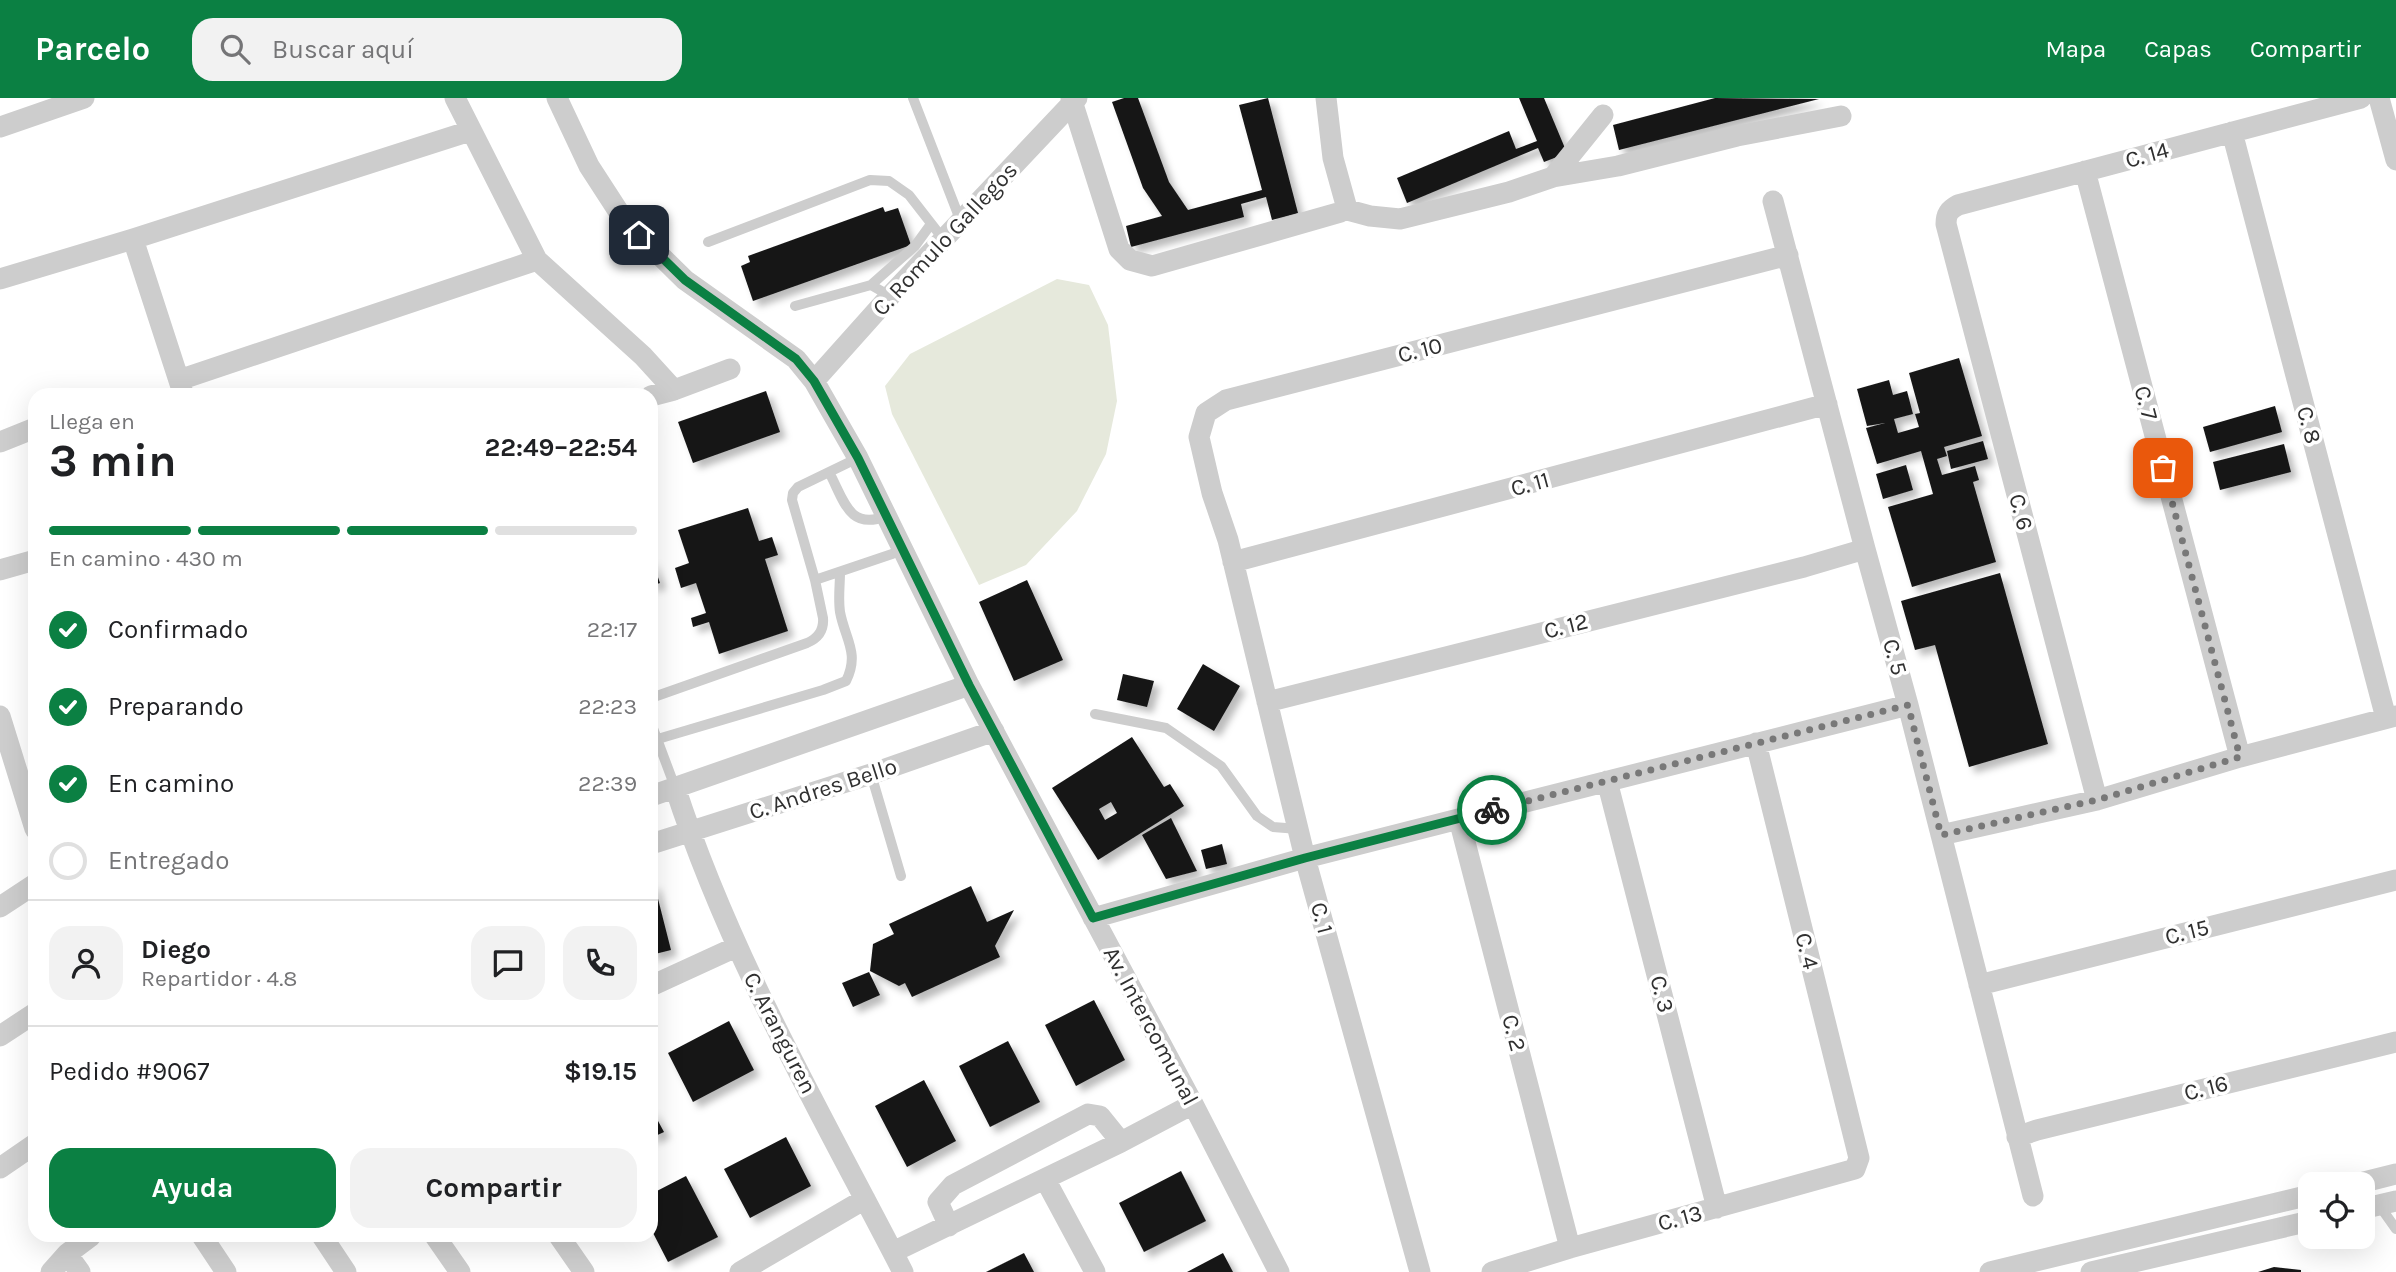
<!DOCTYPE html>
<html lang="es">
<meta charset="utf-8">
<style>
:root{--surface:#fff;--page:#f2f2f2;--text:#202124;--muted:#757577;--line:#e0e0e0;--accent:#0b8043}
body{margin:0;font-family:Karla,sans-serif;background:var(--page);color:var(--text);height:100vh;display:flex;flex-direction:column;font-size:26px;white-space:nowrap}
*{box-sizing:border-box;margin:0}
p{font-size:23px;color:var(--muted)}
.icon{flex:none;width:38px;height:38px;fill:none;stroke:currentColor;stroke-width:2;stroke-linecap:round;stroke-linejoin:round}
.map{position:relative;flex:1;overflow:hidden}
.sheet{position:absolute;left:28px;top:290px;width:630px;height:854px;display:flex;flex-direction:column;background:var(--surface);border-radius:21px;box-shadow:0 7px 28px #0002}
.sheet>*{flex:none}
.buttons{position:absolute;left:2298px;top:1074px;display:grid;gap:14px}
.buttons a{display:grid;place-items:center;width:77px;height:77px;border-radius:14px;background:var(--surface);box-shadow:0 7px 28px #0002;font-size:35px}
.pin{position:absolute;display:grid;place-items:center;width:60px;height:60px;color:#fff;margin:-30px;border-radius:14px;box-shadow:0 4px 10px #0006}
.courier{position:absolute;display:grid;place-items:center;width:70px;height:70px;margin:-35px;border:5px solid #0b8043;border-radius:50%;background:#fff;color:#222;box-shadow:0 2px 9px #0007}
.overview em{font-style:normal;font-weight:700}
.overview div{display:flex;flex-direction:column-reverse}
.overview{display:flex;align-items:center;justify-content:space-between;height:119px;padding:0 21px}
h1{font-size:46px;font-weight:700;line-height:52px}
.bar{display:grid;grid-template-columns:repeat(4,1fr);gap:10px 7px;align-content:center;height:84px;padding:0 21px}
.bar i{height:9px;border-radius:5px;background:var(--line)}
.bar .active{background:var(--accent)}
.bar p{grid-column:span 4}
.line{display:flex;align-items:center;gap:18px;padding:0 21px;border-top:2px solid var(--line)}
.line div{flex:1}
.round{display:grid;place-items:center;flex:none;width:74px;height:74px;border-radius:21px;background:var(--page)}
ol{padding:0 21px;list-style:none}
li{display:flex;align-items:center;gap:21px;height:77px}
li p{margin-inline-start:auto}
li .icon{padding:7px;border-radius:50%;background:var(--accent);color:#fff;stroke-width:4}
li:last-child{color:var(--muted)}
li i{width:38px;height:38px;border:4px solid var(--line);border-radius:50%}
.button{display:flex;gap:14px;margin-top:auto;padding:14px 21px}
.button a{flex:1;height:80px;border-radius:21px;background:var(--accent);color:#fff;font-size:28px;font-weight:700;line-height:80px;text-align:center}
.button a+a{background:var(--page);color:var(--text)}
header{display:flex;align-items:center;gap:42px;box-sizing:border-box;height:98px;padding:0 35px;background:var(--accent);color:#fff}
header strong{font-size:33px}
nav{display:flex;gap:38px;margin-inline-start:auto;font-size:24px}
.search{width:490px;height:63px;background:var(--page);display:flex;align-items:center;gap:18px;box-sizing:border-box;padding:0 24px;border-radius:21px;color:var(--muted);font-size:26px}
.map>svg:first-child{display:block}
.green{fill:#e6e9dc}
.building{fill:#171717;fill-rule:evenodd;filter:url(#shadow)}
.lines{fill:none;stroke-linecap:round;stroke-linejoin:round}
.lane{stroke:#cdcdcd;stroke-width:10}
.street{stroke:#cdcdcd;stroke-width:21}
.done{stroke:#787878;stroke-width:7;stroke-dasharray:0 12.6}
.route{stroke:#0b8043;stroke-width:9}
.labels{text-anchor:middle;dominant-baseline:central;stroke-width:7;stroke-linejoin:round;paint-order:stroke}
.street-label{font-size:23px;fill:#303030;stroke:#fff}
</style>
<header>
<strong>Parcelo</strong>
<div class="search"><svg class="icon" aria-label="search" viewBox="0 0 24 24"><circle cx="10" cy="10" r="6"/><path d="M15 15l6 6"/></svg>Buscar aquí</div>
<nav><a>Mapa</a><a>Capas</a><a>Compartir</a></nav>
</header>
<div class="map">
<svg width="2396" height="1174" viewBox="0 0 2396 1174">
<defs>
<filter id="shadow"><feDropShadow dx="6" dy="6" stdDeviation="3.5" flood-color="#0004"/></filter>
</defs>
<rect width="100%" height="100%" fill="#fff"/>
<path class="green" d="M1057,181L1089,187L1108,227L1117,303L1106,356L1077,413L1026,467L979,487L892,316L885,288L910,256Z"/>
<path class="building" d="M1124,0H1138L1169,84L1188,112L1262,92L1239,7L1268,0L1298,115L1272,122L1266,99L1241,106L1244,119L1131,149L1126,128L1162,118L1143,90L1112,4Z
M1519,0H1544L1567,55L1544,64L1538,50L1407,105L1397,80L1509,33L1516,51L1537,43Z
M1715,0L1819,1L1619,52L1613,27Z
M883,109L885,114L898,110L911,147L753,203L741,168L750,164L748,158Z
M1959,260L1982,338L1944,349L1947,358L1937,361L1942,377L1975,368L1979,382L1973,384L1996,464L1912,489L1888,409L1933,396L1921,353L1877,366L1866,330L1885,325L1867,328L1857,291L1889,282L1893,297L1907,293L1913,316L1894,321L1898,335L1919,329L1915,316L1920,315L1909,275Z
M766,293L780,334L693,365L678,324Z
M2275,308L2282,334L2210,354L2203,329Z
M1983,343L1988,361L1951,371L1947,353Z
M2284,346L2291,374L2220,392L2213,364Z
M1906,367L1913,392L1883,401L1876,376Z
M748,410L759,443L772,439L778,457L765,461L788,533L719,556L709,524L693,529L691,520L706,515L696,485L681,490L675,470L689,465L678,432Z
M651,459L660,485L651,488Z
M2000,475L2048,646L1969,669L1935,547L1915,552L1901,503Z
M1027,482L1063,562L1014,583L979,504Z
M1203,566L1240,588L1214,633L1177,611Z
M1123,576L1154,583L1147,609L1117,602Z
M1132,639L1164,689L1170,686L1184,708L1098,762L1052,690ZM1111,704L1117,715L1105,722L1099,711Z
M1171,720L1197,773L1166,781L1142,737Z
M1222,746L1227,766L1206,771L1201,752Z
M654,785L671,852L651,857V786Z
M971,788L987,824L1014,812L995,848L1000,859L912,899L905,885L899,888L870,873L873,846L894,836L889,826Z
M869,874L880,897L853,909L842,885Z
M1094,902L1125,962L1076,988L1045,927Z
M729,923L754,972L693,1004L668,955Z
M1008,943L1040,1004L990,1029L959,968Z
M924,982L956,1043L907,1069L875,1008Z
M651,1010L664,1034L651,1040Z
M786,1039L811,1088L750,1120L724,1071Z
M1181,1073L1206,1123L1144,1154L1119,1105Z
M686,1078L718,1139L668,1164L651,1131V1096Z
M1024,1155L1034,1174H986Z
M1223,1155L1233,1174H1187Z
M2274,1169L2301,1172V1174H2258Z"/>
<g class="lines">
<path class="lane" d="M913,0L961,124
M708,144L870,82L889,83L909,97L944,142
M890,198L871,187L915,148L931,126
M795,208L871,187
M829,374C844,402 849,433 886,418
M815,482L892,456L902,451
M651,600L807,545C819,540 824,532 823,520L815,482L792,402L793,395L798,389L858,360
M1095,616L1166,630L1221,668L1257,718L1273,729L1298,731
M651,625L675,689
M651,643L823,592L846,583C860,555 845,541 840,514C838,501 840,487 840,475
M871,676L901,778
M2379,1107L2396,1131"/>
<path class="street" d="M455,0L537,162L643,258L674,292
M557,0L589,68L624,122L685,182L796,261L814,283L858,360L969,587L1193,1006L1279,1174
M1071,0L1119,151L1130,162L1152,168L1341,114L1346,107L1333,60L1326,0
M2379,0L2396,62
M0,29L84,0
M2232,34L2386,620
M2085,73L2240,659
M1553,79L1618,68L1737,38L1841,18
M1773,103L1865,451L1908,607L2033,1098
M1344,111L1370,118L1400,121L1509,94L1553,79L1603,17
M133,141L184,298
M0,181L133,141L470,33
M179,282L537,162
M814,283L890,198L1077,0
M651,298L674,292L730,271
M0,344L35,330
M1233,464L1827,306
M0,472L35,462
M1267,604L1804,469L1865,451
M0,618L35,731
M1607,683L1717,1110
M675,689C730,859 821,1015 903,1174
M651,698L969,587
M2097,702L1946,126C1946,116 1949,112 1958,107L2361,0
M1459,721L1570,1150
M1941,737L2097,702L2240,659L2396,618
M651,746L871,676L994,633
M0,809L35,786
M1093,820L1305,760L1908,607
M1979,887L2396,782
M651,888L736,849
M0,938L35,915
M2017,1039L2037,1032L2396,944
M0,1070L35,1046
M1045,1081L1095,1174
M2352,1087L2396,1076
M2362,1111L2396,1103
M949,1128L938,1104L953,1087L1088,1016L1100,1018L1121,1044
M202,1138L226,1174
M322,1138L346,1174
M435,1138L460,1174
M559,1138L584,1174
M893,1154L1121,1044L1193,1006
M67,1156L80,1174
M51,1174L67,1156L91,1138
M740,1174L865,1101
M1420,1174L1305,760L1228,442L1212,395L1199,339L1206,315L1226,302L1788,157
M1492,1174L1570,1150L1855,1071L1859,1060L1756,645
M1990,1174L2310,1097
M2091,1174L2310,1123"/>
</g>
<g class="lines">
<path class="done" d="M1492,712L1908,607L1941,737L2097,702L2240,659L2163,370"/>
<path class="route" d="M639,137L685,182L796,261L814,283L858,360L969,587L1093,820L1305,760L1492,712"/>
</g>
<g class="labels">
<g class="street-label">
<text transform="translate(2147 57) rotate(-15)">C. 14</text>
<text transform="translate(945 141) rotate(-47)">C. Romulo Gallegos</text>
<text transform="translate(1420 252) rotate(-14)">C. 10</text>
<text transform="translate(2146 305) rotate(75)">C. 7</text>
<text transform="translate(2309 327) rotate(75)">C. 8</text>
<text transform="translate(1530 386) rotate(-15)">C. 11</text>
<text transform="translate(2021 414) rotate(75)">C. 6</text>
<text transform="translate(1566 528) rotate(-14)">C. 12</text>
<text transform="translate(1895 559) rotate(74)">C. 5</text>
<text transform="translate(823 691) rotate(-18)">C. Andres Bello</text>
<text transform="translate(1322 820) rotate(75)">C. 1</text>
<text transform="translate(2187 834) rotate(-14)">C. 15</text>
<text transform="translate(1807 853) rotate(76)">C. 4</text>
<text transform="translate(1662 896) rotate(76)">C. 3</text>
<text transform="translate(1151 928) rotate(62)">Av. Intercomunal</text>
<text transform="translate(780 935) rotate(63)">C. Aranguren</text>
<text transform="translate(1514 935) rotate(75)">C. 2</text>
<text transform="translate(2206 990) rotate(-14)">C. 16</text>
<text transform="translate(1680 1120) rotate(-15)">C. 13</text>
</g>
</g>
</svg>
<div class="buttons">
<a><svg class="icon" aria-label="locate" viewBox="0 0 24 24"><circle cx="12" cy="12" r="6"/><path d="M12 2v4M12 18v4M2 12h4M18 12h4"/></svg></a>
</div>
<div class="pin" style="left:2163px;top:370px;background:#ea580c"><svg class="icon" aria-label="bag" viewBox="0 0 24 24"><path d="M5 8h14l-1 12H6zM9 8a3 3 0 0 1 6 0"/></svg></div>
<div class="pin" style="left:639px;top:137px;background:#1f2937"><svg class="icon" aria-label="home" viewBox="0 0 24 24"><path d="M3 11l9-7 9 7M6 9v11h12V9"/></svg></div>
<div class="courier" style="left:1492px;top:712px"><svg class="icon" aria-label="bike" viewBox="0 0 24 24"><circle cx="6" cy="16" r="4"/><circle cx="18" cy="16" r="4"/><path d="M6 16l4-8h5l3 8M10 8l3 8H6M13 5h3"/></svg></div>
<section class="sheet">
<div class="overview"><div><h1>3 min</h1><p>Llega en</p></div><em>22:49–22:54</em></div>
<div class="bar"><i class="active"></i><i class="active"></i><i class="active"></i><i></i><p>En camino · 430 m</p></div>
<ol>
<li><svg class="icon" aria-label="check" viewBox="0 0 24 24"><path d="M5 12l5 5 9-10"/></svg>Confirmado<p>22:17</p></li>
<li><svg class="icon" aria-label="check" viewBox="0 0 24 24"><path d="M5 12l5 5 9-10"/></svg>Preparando<p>22:23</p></li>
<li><svg class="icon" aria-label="check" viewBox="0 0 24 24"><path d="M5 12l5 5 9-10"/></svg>En camino<p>22:39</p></li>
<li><i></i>Entregado</li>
</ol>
<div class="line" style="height:126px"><a class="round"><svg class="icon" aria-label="person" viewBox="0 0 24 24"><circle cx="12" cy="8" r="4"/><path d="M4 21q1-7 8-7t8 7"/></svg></a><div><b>Diego</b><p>Repartidor · 4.8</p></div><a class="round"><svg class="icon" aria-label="chat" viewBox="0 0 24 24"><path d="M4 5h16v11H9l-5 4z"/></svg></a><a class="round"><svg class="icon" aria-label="phone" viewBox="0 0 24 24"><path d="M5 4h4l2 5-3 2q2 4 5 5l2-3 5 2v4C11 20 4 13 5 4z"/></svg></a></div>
<div class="line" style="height:91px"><div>Pedido #9067</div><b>$19.15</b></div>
<div class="button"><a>Ayuda</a><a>Compartir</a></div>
</section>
</div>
